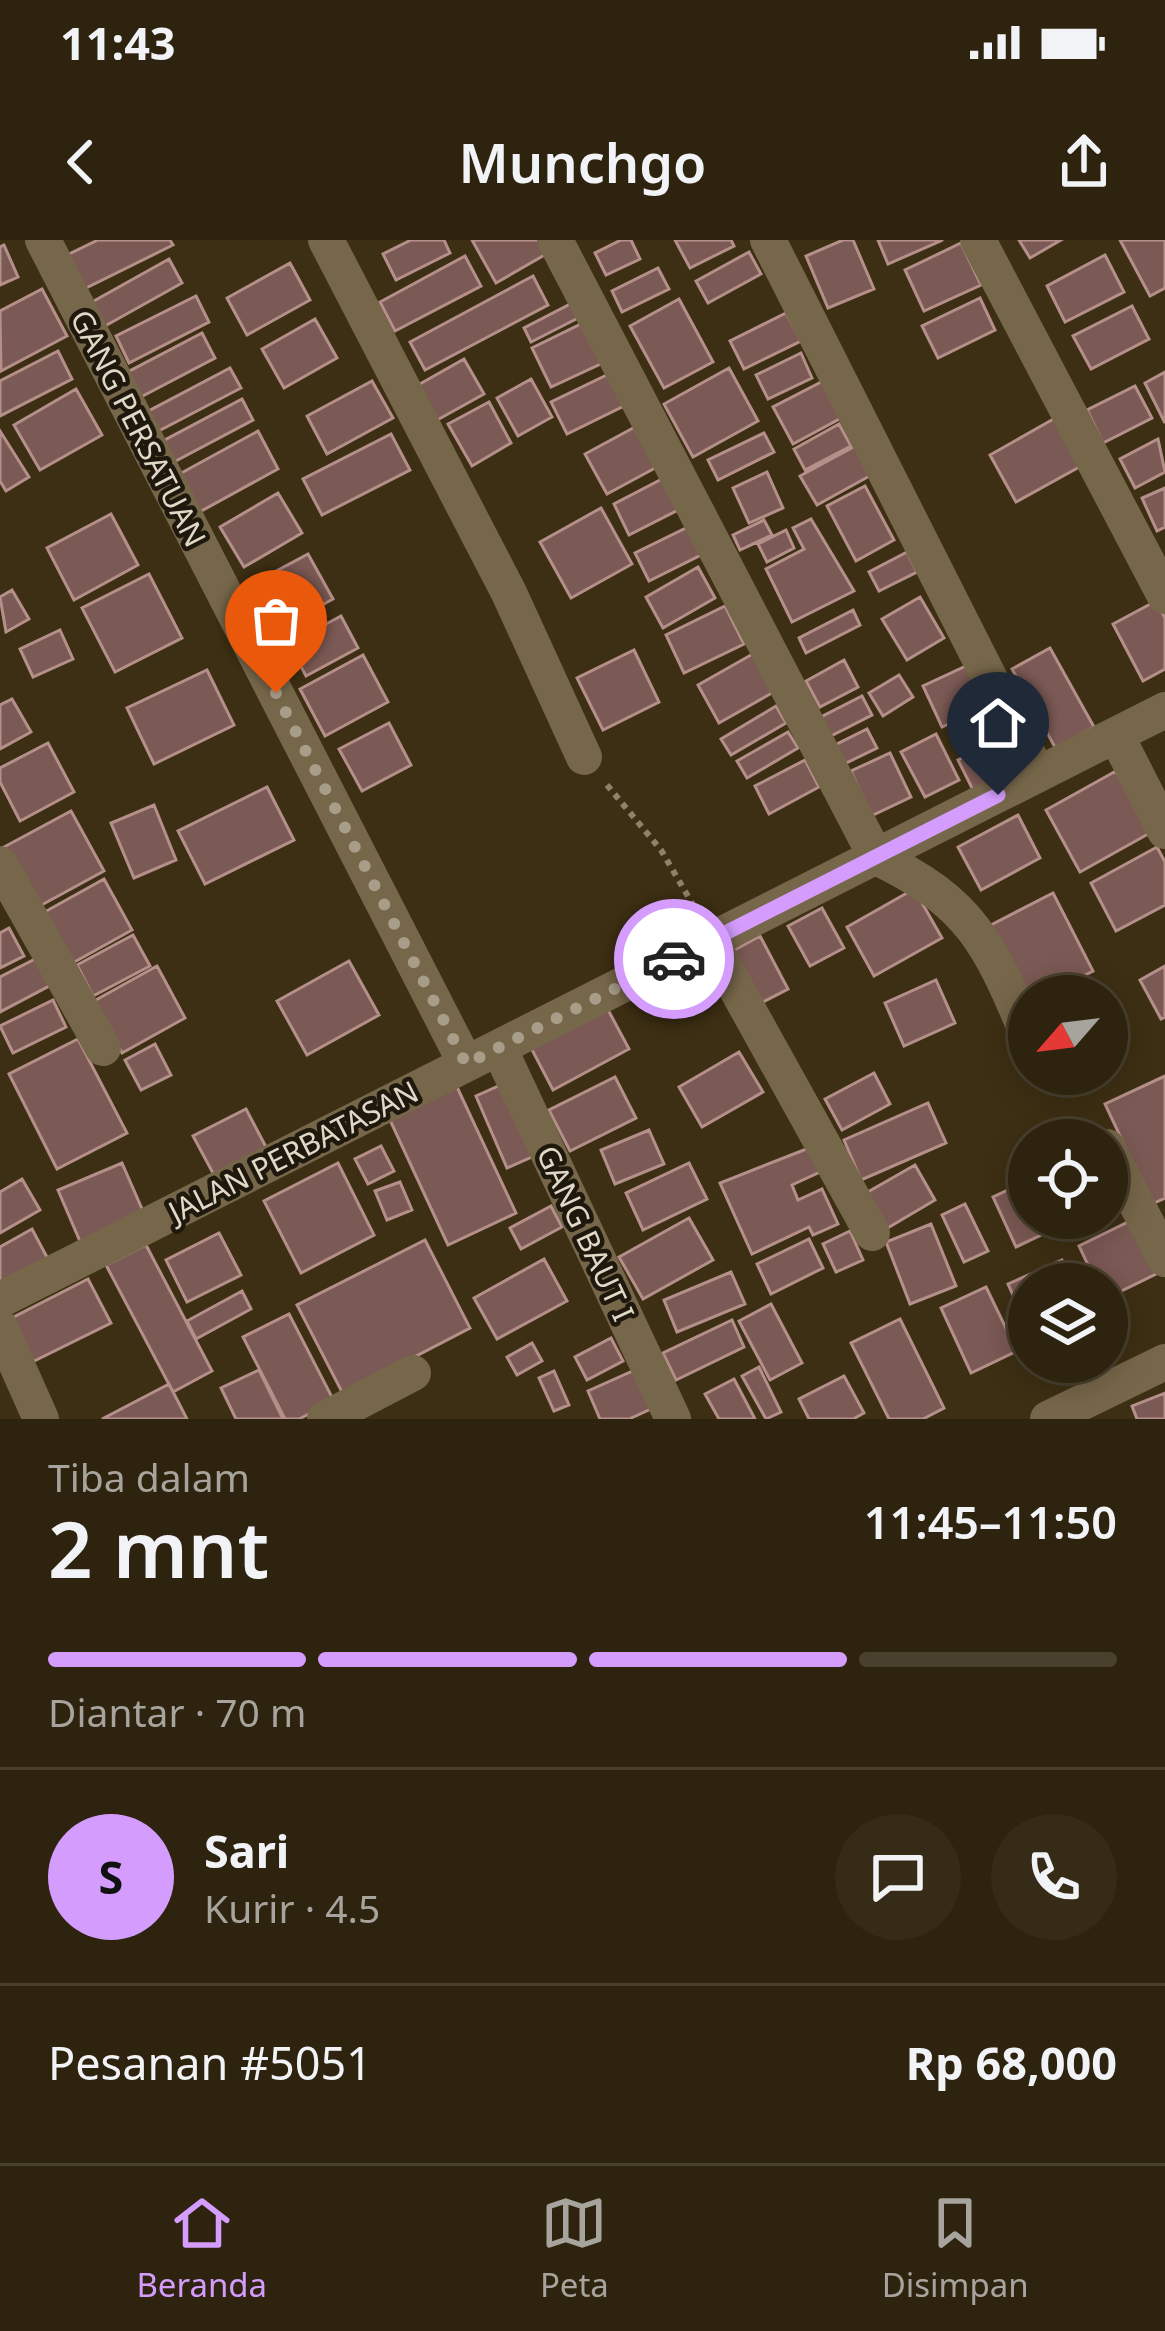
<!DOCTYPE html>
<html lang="id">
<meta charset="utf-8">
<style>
:root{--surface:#2e230e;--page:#362b17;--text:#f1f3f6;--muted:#a7a49e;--line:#49402e;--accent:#d39cfd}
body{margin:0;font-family:"Noto Sans",sans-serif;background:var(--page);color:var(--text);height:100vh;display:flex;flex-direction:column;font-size:45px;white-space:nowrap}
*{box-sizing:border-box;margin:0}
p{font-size:39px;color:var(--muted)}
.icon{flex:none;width:66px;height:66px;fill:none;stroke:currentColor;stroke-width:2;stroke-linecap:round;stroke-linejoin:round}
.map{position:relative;height:1179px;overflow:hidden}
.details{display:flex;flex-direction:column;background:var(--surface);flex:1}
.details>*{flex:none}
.needle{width:78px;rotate:242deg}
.fabs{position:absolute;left:1008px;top:735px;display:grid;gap:24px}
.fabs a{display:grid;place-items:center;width:120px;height:120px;border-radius:50%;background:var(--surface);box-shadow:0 6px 30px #0003,0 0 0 3px var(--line);font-size:60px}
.pin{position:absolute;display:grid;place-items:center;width:102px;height:102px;color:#fff;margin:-123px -51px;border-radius:50% 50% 50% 0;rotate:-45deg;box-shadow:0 0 12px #0007}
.pin .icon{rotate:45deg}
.courier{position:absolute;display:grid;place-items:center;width:120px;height:120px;margin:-60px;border:9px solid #d39cfd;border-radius:50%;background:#fff;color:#222;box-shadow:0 3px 15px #0007}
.head em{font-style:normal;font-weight:600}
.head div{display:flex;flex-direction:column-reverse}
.head{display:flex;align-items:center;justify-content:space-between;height:204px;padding:0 48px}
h1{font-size:78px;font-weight:600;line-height:90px}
.bar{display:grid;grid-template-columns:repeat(4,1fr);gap:18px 12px;align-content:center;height:144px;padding:0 48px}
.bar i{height:15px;border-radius:9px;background:var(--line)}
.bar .on{background:var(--accent)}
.bar p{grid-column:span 4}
.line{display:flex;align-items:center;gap:30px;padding:0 48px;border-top:3px solid var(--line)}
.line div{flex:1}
.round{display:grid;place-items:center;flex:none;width:126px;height:126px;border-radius:63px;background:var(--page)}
.status{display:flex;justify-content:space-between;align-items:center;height:84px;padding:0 60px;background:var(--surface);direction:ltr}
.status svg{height:33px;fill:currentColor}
header{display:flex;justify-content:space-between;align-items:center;height:156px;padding:0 48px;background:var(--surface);font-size:54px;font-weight:600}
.tabs{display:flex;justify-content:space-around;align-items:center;height:168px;border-top:3px solid var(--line);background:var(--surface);font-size:33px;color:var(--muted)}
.tabs a{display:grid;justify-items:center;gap:6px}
.tabs .on{color:var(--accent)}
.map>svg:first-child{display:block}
.building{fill:#7b5954;stroke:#b58f8a;stroke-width:3}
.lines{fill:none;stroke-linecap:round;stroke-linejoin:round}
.path{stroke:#8e826c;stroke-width:6;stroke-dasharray:6 6;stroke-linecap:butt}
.minor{stroke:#77674a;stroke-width:36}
.done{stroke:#a89d89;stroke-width:12;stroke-dasharray:0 21.6}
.route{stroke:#d39cfd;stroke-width:15}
.labels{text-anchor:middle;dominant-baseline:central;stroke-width:9;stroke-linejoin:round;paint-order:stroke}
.street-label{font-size:30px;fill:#e1d8c8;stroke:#1f180d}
</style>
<div class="status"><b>11:43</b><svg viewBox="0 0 49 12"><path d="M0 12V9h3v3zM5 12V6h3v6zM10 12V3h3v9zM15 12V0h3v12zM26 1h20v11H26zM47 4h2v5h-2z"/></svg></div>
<header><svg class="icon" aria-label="back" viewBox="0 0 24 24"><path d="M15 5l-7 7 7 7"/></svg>Munchgo<svg class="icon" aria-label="share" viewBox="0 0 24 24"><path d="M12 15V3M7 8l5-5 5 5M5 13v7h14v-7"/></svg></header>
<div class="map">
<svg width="1165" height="1179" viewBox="0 0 1165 1179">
<rect width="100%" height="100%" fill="#3d2f13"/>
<path class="building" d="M98,0H170L173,5L84,49L67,15Z
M411,0H444L450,13L396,40L383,14Z
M472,0H541L548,13L496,43Z
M621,0H631L640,19L606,35L595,13Z
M675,0H731L734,6L690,28Z
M843,0H853L874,49L828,68L806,16Z
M878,0H943L888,24Z
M1019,0H1061L1030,18Z
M1120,0H1165V48L1150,56Z
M961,3L981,45L924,71L905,30Z
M4,5L18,37L0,45V7Z
M749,12L761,34L708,63L696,41Z
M1105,15L1124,52L1065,82L1047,46Z
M465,16L481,46L395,91L380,62Z
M169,19L182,43L105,86L92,62Z
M290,23L310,60L247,95L227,58Z
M658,28L669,49L622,72L612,51Z
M533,36L548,65L425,130L410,102Z
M42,49L67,96L1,131L0,71Z
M196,56L209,82L129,123L116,96Z
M980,58L995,90L938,118L922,86Z
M679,59L713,122L664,148L630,86Z
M578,60L586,74L531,102L524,88Z
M1132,66L1149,99L1091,129L1073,96Z
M786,73L801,101L744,129L730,101Z
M315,79L337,118L284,148L262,109Z
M587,81L607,121L551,147L532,108Z
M202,93L215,118L137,159L124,134Z
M58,111L72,139L0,176V141Z
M801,113L812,138L768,159L756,135Z
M464,119L484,154L430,184L411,149Z
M230,128L241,148L151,195L141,175Z
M729,128L758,181L693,217L664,164Z
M613,132L628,164L567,194L551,162Z
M1165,132V183L1145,143Z
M531,139L552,177L518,196L497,158Z
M825,140L843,177L793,204L773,167Z
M372,141L393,178L327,214L307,176Z
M1135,146L1152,178L1103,203L1087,170Z
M76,149L102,195L40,230L14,185Z
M242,159L253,180L172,223L161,202Z
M489,162L511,203L472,226L448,184Z
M1057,177L1083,225L1016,262L990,215Z
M839,184L851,206L805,230L794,209Z
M635,187L657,227L607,254L585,214Z
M0,191L29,237L6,251L0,241Z
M258,191L278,229L194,275L174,237Z
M764,193L774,212L718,240L708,220Z
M391,194L410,230L322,275L303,239Z
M1158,199L1165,232L1135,248L1120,219Z
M859,204L875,233L817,265L800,236Z
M767,232L783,268L749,283L733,248Z
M662,239L678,270L629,295L614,264Z
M865,246L894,300L856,321L827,266Z
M1165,248V287L1157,291L1142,258Z
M278,253L302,293L244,327L220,287Z
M601,268L632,324L571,358L540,302Z
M111,274L138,325L74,360L47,308Z
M811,279L854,351L792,382L766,329L804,309L793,288Z
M764,280L772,295L740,310L733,295Z
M690,286L703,314L649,341L635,313Z
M786,290L794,308L767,322L758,304Z
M907,312L917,332L879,351L869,332Z
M308,314L333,359L268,395L243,349Z
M698,327L715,358L663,388L646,357Z
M149,334L182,398L115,432L82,368Z
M12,350L29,379L6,392L0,357Z
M920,357L944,398L907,420L882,379Z
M1156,361L1165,378V429L1143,441L1113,384Z
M725,366L744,404L684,433L666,395Z
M853,370L860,385L806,413L799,398Z
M341,376L358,408L306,436L289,404Z
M60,390L73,419L33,437L20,409Z
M1050,408L1094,487L1056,509L1012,429Z
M634,410L659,462L603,490L577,438Z
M758,411L779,449L719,483L698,445Z
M363,415L388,462L325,496L300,449Z
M844,420L858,447L820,467L806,441Z
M966,426L985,467L942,487L923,446Z
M207,430L234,485L154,524L127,468Z
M899,435L913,457L883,476L869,453Z
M862,456L872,475L827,498L817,479Z
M12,459L31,492L0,509V465Z
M776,466L786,483L731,515L721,499Z
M995,468L1005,488L973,504L963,484Z
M389,483L411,525L362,551L339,509Z
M867,489L877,508L842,525L833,506Z
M788,492L798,508L747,538L737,521Z
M936,494L959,540L925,557L901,512Z
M1008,495L1024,527L974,552L958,520Z
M48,503L74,552L20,581L0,542V528Z
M890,513L911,557L871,576L851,531Z
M805,520L819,547L769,574L755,546Z
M1116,531L1150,593L1080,632L1046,570Z
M267,547L294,600L205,644L178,591Z
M154,565L176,620L134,638L111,583Z
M71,571L104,631L36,668L4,607Z
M1018,575L1040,618L981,650L958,607Z
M1157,607L1165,622V665L1116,691L1091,643Z
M104,639L132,690L69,725L41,674Z
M914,649L942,698L874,736L847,687Z
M1053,653L1093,731L1044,756H1029L987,687Z
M822,668L844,708L810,726L788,686Z
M9,688L24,716L0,728V693Z
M133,695L150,726L93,756L77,725Z
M760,696L788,749L759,764L731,712Z
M37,718L51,745L0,772V737Z
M349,721L379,775L307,815L277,761Z
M157,726L185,778L122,813L94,761Z
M1165,726V777L1161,779L1140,740Z
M936,740L955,783L904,806L885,763Z
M53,760L66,787L13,813L0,786Z
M606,766L629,809L553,850L530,806Z
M78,799L127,893L57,929L9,834Z
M155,804L171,835L141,850L125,820Z
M739,812L763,852L702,887L679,847Z
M874,833L890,864L842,890L825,859Z
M1165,836V958L1152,964L1105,864Z
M615,837L636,878L570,911L549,870Z
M503,844L534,916L507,928L476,856Z
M457,847L516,973L448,1005L389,878Z
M928,863L946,903L861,940L844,900Z
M246,869L266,907L214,935L193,896Z
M649,890L664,924L615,944L601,910Z
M381,906L394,931L368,944L355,919Z
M809,908L820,932L792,945L798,960L822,949L838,984L813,995L809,987L752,1014L720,943Z
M122,923L146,978L82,1006L58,950Z
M338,923L374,995L301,1033L264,961Z
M689,923L707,959L643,990L626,953Z
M915,925L935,960L886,989L866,953Z
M22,939L40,970L0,993V952Z
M1029,940V978H1077L1016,1007L993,957Z
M400,942L412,970L387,980L375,951Z
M965,964L988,1011L964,1022L942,975Z
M551,966L562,987L521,1009L510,988Z
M689,978L713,1020L643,1059L619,1017Z
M1132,980L1158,1033L1107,1058V1044H1097L1079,1006Z
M931,984L956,1046L910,1064L886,1002Z
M32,989L49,1021L0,1047V1007Z
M850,991L863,1020L836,1032L823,1004Z
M219,993L241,1035L187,1062L166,1020Z
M809,999L823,1028L771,1054L757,1024Z
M425,1000L470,1088L343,1154L297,1065Z
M146,1005L212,1131L173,1152L106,1025Z
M544,1019L567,1061L497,1099L474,1058Z
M1062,1020L1073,1044H1029V1091L1008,1044Z
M731,1032L745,1064L677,1092L664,1060Z
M88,1039L111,1083L26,1125L4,1082Z
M986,1047L1017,1111L971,1133L941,1068Z
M242,1051L251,1069L196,1099L187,1081Z
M771,1064L802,1123L770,1140L739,1081Z
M289,1074L334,1161L299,1179H285L243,1097Z
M900,1079L944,1168L923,1179H889L851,1103Z
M732,1080L744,1107L676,1140L663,1113Z
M611,1098L623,1121L587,1140L575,1117Z
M532,1103L542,1121L517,1135L507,1117Z
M759,1127L781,1172L766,1179L742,1136Z
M259,1130L283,1179H236L221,1148Z
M635,1130L653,1168L629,1179H600L588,1151Z
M554,1131L569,1165L554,1171L539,1138Z
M844,1136L864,1173L853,1179H809L799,1159Z
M734,1139L755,1179H719L705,1154Z
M169,1144L187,1179H102Z
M1165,1153V1179H1137L1132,1166Z"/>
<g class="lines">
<path class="path" d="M607,545L661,610L696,670"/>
<path class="minor" d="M43,0L466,824
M326,0L509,353L584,517
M555,0L876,617C971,662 990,704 1029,798
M768,0L1038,534
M978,0L1165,356
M1116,495L1165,591
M0,624L103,808
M710,701L872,993
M499,808L673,1179
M1107,907L1165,1019
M0,1060L1165,470
M0,1087L41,1179
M325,1179L413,1133
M1048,1179L1165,1122"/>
</g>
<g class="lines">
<path class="done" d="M276,453L466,824L674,719"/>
<path class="route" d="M674,719L998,555"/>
</g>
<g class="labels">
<g class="street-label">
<text transform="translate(139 188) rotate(63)">GANG PERSATUAN</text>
<text transform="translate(293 911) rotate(-27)">JALAN PERBATASAN</text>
<text transform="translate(586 993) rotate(65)">GANG BAUT I</text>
</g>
</g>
</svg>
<div class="fabs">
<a><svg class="needle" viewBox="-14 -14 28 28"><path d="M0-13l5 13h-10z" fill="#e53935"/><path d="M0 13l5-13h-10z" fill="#a7a49e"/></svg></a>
<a><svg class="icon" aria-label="locate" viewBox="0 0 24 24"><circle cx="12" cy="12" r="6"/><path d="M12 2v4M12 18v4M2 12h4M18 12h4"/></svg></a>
<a><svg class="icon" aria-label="layers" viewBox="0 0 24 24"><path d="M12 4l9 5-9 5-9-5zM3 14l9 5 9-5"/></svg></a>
</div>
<div class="pin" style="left:276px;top:453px;background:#ea580c"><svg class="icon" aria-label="bag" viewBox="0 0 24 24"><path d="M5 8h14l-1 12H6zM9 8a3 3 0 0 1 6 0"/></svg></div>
<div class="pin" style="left:998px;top:555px;background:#1f2937"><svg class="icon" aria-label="home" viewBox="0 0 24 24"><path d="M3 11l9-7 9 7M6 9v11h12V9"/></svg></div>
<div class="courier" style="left:674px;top:719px"><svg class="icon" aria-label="car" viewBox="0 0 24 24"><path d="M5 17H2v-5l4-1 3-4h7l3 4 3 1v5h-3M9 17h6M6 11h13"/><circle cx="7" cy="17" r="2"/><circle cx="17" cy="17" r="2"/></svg></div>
</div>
<section class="details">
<div class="head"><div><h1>2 mnt</h1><p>Tiba dalam</p></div><em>11:45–11:50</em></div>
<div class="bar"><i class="on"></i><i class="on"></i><i class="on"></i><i></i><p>Diantar · 70 m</p></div>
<div class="line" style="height:216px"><b class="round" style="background:var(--accent);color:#111">S</b><div><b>Sari</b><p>Kurir · 4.5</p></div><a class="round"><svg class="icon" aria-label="chat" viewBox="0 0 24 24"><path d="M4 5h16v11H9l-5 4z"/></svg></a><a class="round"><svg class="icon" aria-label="phone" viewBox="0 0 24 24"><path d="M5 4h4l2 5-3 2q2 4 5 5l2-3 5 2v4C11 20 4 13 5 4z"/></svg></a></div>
<div class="line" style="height:156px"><div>Pesanan #5051</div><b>Rp 68,000</b></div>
</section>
<nav class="tabs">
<a class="on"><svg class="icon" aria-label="home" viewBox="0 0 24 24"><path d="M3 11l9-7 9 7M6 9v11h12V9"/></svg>Beranda</a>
<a><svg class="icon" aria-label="map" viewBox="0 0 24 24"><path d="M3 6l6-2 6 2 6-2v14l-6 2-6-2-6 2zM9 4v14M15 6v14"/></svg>Peta</a>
<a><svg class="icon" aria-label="saved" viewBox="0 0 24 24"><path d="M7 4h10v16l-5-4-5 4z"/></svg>Disimpan</a>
</nav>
